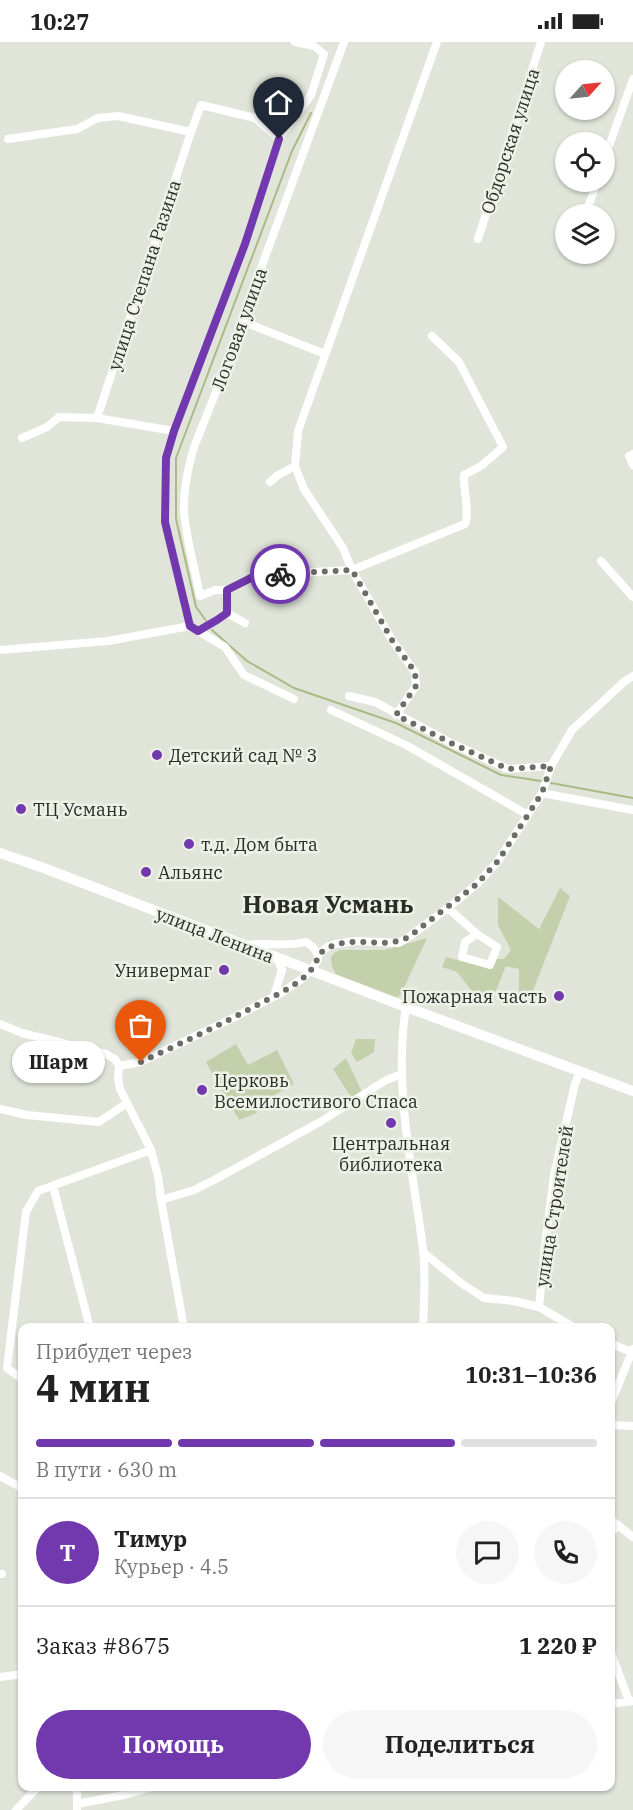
<!DOCTYPE html>
<html lang="ru">
<meta charset="utf-8">
<style>
:root{--surface:#fff;--page:#f6f6f6;--text:#222;--muted:#767676;--line:#e0e0e0;--accent:#7239af}
body{margin:0;font-family:"IBM Plex Serif",serif;background:var(--page);color:var(--text);height:100vh;display:flex;flex-direction:column;font-size:22px;white-space:nowrap}
*{box-sizing:border-box;margin:0}
p{font-size:20px;color:var(--muted)}
.icon{flex:none;width:33px;height:33px;fill:none;stroke:currentColor;stroke-width:2;stroke-linecap:round;stroke-linejoin:round}
.map{position:relative;flex:1;overflow:hidden}
.drawer{position:absolute;left:18px;top:1281px;width:597px;height:468px;display:flex;flex-direction:column;background:var(--surface);border-radius:12px;box-shadow:0 2px 4px #0004}
.drawer>*{flex:none}
.needle{width:39px;rotate:63deg}
.controls{position:absolute;left:555px;top:18px;display:grid;gap:12px}
.controls a{display:grid;place-items:center;width:60px;height:60px;border-radius:50%;background:var(--surface);box-shadow:0 2px 4px #0004;font-size:30px}
.pin{position:absolute;display:grid;place-items:center;width:51px;height:51px;color:#fff;margin:-62px -26px;border-radius:50% 50% 50% 0;rotate:-45deg;box-shadow:0 0 6px #0007}
.pin .icon{rotate:45deg}
.courier{position:absolute;display:grid;place-items:center;width:60px;height:60px;margin:-30px;border:4px solid #7239af;border-radius:50%;background:#fff;color:#222;box-shadow:0 2px 8px #0007}
.bubble{position:absolute;height:42px;border-radius:21px;background:var(--surface);box-shadow:0 2px 4px #0004;font-size:20px;font-weight:700;line-height:42px;text-align:center}
.headline em{font-style:normal;font-weight:700}
.headline div{display:flex;flex-direction:column-reverse}
.headline{display:flex;align-items:center;justify-content:space-between;height:102px;padding:0 18px}
h1{font-size:39px;font-weight:700;line-height:45px}
.bar{display:grid;grid-template-columns:repeat(4,1fr);gap:9px 6px;align-content:center;height:72px;padding:0 18px}
.bar i{height:8px;border-radius:4px;background:var(--line)}
.bar .active{background:var(--accent)}
.bar p{grid-column:span 4}
.line{display:flex;align-items:center;gap:15px;padding:0 18px;border-top:2px solid var(--line)}
.line div{flex:1}
.round{display:grid;place-items:center;flex:none;width:63px;height:63px;border-radius:32px;background:var(--page)}
.cta{display:flex;gap:12px;margin-top:auto;padding:12px 18px}
.cta a{flex:1;height:69px;border-radius:36px;background:var(--accent);color:#fff;font-size:24px;font-weight:700;line-height:69px;text-align:center}
.cta a+a{background:var(--page);color:var(--text)}
.status{display:flex;justify-content:space-between;align-items:center;height:42px;padding:0 30px;background:var(--surface);direction:ltr}
.status svg{height:16px;fill:currentColor}
.map>svg:first-child{display:block}
.green{fill:#c4cfac}
.lines{fill:none;stroke-linecap:round;stroke-linejoin:round}
.stream{stroke:#aaba86;stroke-width:2}
.minor{stroke:#fff;stroke-width:8}
.secondary{stroke:#fff;stroke-width:10}
.done{stroke:#6b6d66;stroke-width:6;stroke-dasharray:0 10.8}
.route{stroke:#7239af;stroke-width:8}
.poi-dot{fill:#7239af;stroke:#eef2e6;stroke-width:2}
.labels{text-anchor:middle;dominant-baseline:central;stroke-width:5;stroke-linejoin:round;paint-order:stroke}
.street-label{font-size:18px;fill:#2b2c28;stroke:#eef2e6}
.poi-label{font-size:18px;fill:#2b2c28;stroke:#eef2e6;text-anchor:start}
.district-label{font-size:24px;font-weight:bold;fill:#2b2c28;stroke:#eef2e6}
</style>
<div class="status"><b>10:27</b><svg viewBox="0 0 49 12"><path d="M0 12V9h3v3zM5 12V6h3v6zM10 12V3h3v9zM15 12V0h3v12zM26 1h20v11H26zM47 4h2v5h-2z"/></svg></div>
<div class="map">
<svg width="633" height="1768" viewBox="0 0 633 1768">
<rect width="100%" height="100%" fill="#e1e5d9"/>
<path class="green" d="M560,846L570,854L529,959L519,954V927L506,924L495,951L474,952L457,930L442,925L446,915L491,927L496,917H504L511,908L498,883V855L539,887Z
M427,896L400,954L396,955L336,932L332,925L331,916L334,911L340,908H385Z
M356,997H375L374,1010L357,1020L351,1011Z
M236,1002L248,1023L277,1008L294,1042L255,1064L257,1071L239,1078L206,1020Z
M346,1016L362,1050L351,1055L333,1027Z"/>
<g class="lines">
<path class="stream" d="M207,580L196,565L176,477V416L292,109L311,71
M212,588L247,619L294,646L396,681L501,733L541,739
M551,741L633,756"/>
<path class="minor" d="M8,97L77,87L98,76L118,74L191,90
M604,118L633,37
M586,171L597,140
M478,197L541,0
M244,280L325,312
M97,376L191,90L201,63L255,76L279,97
M22,396L47,385L59,375L97,376L174,389
M633,412L629,414L633,423
M270,440L278,433L295,424
M601,519L633,555
M227,548H215L200,554C195,527 186,496 184,470C183,448 188,426 194,405L244,280L257,237L344,0
M227,571L245,581
M198,589L217,578L227,571V548L259,533L352,528L465,482C470,471 463,447 464,433L481,424L503,405L459,320L432,294
M0,608L108,599L190,584
M349,654L375,660L451,701L508,727L551,724
M294,657L244,633L225,605L190,584L165,480L166,416L174,389L245,202L279,97L311,53L324,12L314,4L295,0
M331,668L406,703L528,773
M396,673L416,644L415,630L392,598L352,528L343,506L304,447L295,424L298,389L437,0
M542,751L633,768
M448,866L477,892L465,900L462,915L490,923L497,905L477,892
M248,903C268,900 287,905 306,900L313,905L318,913
M274,954L282,928L277,916
M406,965C393,1045 413,1128 423,1207C426,1233 424,1260 423,1286
M0,982L22,991L106,1012L115,1017L119,1024
M119,1024L141,1020L233,976L281,951L303,936L311,928L318,918V913L327,905L335,902L355,899L399,901L410,894L448,866L477,842L498,819L542,751L551,724L572,688L625,639L633,634
M119,1024L118,1036L120,1047L151,1108L158,1134L161,1158L184,1286
M0,1067L27,1073L99,1080L127,1061
M53,1144L90,1286
M161,1158L194,1148L216,1137L320,1080L386,1038L402,1032
M424,1211L461,1241L484,1256L514,1259L539,1265L575,1286
M539,1265L545,1203L554,1133L575,1042L580,1029
M610,1301L631,1310
M22,1337L7,1326L26,1170L38,1149L151,1108
M610,1363L633,1307
M610,1383L633,1384
M0,1434L22,1446
M610,1477L619,1484
M610,1490L619,1484L633,1495
M0,1532H2
M610,1608L629,1659
M0,1635L22,1632
M610,1662L633,1659
M311,1744V1745
M77,1762L124,1753L156,1744
M16,1768L39,1744
M77,1768V1744"/>
<path class="secondary" d="M0,811L41,825L406,965L633,1049"/>
</g>
<g class="lines">
<path class="done" d="M141,1020C181,1001 221,983 259,962C274,954 290,947 303,936C310,930 317,922 318,913C347,887 381,911 410,894L477,842L498,819L542,751L551,724L508,727L451,701L396,673L416,644L415,630L392,598L352,528L280,532"/>
<path class="route" d="M279,97L245,202L174,389L166,416L165,480L190,584L198,589L217,578L227,571V548L259,532H280"/>
</g>
<g class="poi-dot">
<circle cx="157" cy="713" r="6"/>
<circle cx="21" cy="767" r="6"/>
<circle cx="189" cy="802" r="6"/>
<circle cx="146" cy="830" r="6"/>
<circle cx="224" cy="928" r="6"/>
<circle cx="559" cy="954" r="6"/>
<circle cx="202" cy="1048" r="6"/>
<circle cx="391" cy="1081" r="6"/>
</g>
<g class="labels">
<g class="street-label">
<text transform="translate(510 99) rotate(-72)">Обдорская улица</text>
<text transform="translate(144 233) rotate(-72)">улица Степана Разина</text>
<text transform="translate(239 287) rotate(-70)">Логовая улица</text>
<text transform="translate(215 893) rotate(21)">улица Ленина</text>
<text transform="translate(554 1164) rotate(-81)">улица Строителей</text>
</g>
<g class="poi-label">
<text x="169" y="713">Детский сад № 3</text>
<text x="33" y="767">ТЦ Усмань</text>
<text x="201" y="802">т.д. Дом быта</text>
<text x="158" y="830">Альянс</text>
<text x="212" y="928" text-anchor="end">Универмаг</text>
<text x="547" y="954" text-anchor="end">Пожарная часть</text>
<text x="214" y="1038">Церковь<tspan x="214" dy="21">Всемилостивого Спаса</tspan></text>
<text x="391" y="1101" text-anchor="middle">Центральная<tspan x="391" dy="21">библиотека</tspan></text>
</g>
<g class="district-label">
<text x="328" y="862">Новая Усмань</text>
</g>
</g>
</svg>
<div class="controls">
<a><svg class="needle" viewBox="-14 -14 28 28"><path d="M0-13l5 13h-10z" fill="#e53935"/><path d="M0 13l5-13h-10z" fill="#767676"/></svg></a>
<a><svg class="icon" aria-label="locate" viewBox="0 0 24 24"><circle cx="12" cy="12" r="6"/><path d="M12 2v4M12 18v4M2 12h4M18 12h4"/></svg></a>
<a><svg class="icon" aria-label="layers" viewBox="0 0 24 24"><path d="M12 4l9 5-9 5-9-5zM3 14l9 5 9-5"/></svg></a>
</div>
<div class="pin" style="left:141px;top:1020px;background:#ea580c"><svg class="icon" aria-label="bag" viewBox="0 0 24 24"><path d="M5 8h14l-1 12H6zM9 8a3 3 0 0 1 6 0"/></svg></div>
<div class="pin" style="left:279px;top:97px;background:#1f2937"><svg class="icon" aria-label="home" viewBox="0 0 24 24"><path d="M3 11l9-7 9 7M6 9v11h12V9"/></svg></div>
<div class="courier" style="left:280px;top:532px"><svg class="icon" aria-label="bike" viewBox="0 0 24 24"><circle cx="6" cy="16" r="4"/><circle cx="18" cy="16" r="4"/><path d="M6 16l4-8h5l3 8M10 8l3 8H6M13 5h3"/></svg></div>
<div class="bubble" style="left:12px;top:999px;width:93px">Шарм</div>
<section class="drawer">
<div class="headline"><div><h1>4 мин</h1><p>Прибудет через</p></div><em>10:31–10:36</em></div>
<div class="bar"><i class="active"></i><i class="active"></i><i class="active"></i><i></i><p>В пути · 630 m</p></div>
<div class="line" style="height:108px"><b class="round" style="background:var(--accent);color:#fff">Т</b><div><b>Тимур</b><p>Курьер · 4.5</p></div><a class="round"><svg class="icon" aria-label="chat" viewBox="0 0 24 24"><path d="M4 5h16v11H9l-5 4z"/></svg></a><a class="round"><svg class="icon" aria-label="phone" viewBox="0 0 24 24"><path d="M5 4h4l2 5-3 2q2 4 5 5l2-3 5 2v4C11 20 4 13 5 4z"/></svg></a></div>
<div class="line" style="height:78px"><div>Заказ #8675</div><b>1 220 ₽</b></div>
<div class="cta"><a>Помощь</a><a>Поделиться</a></div>
</section>
</div>
